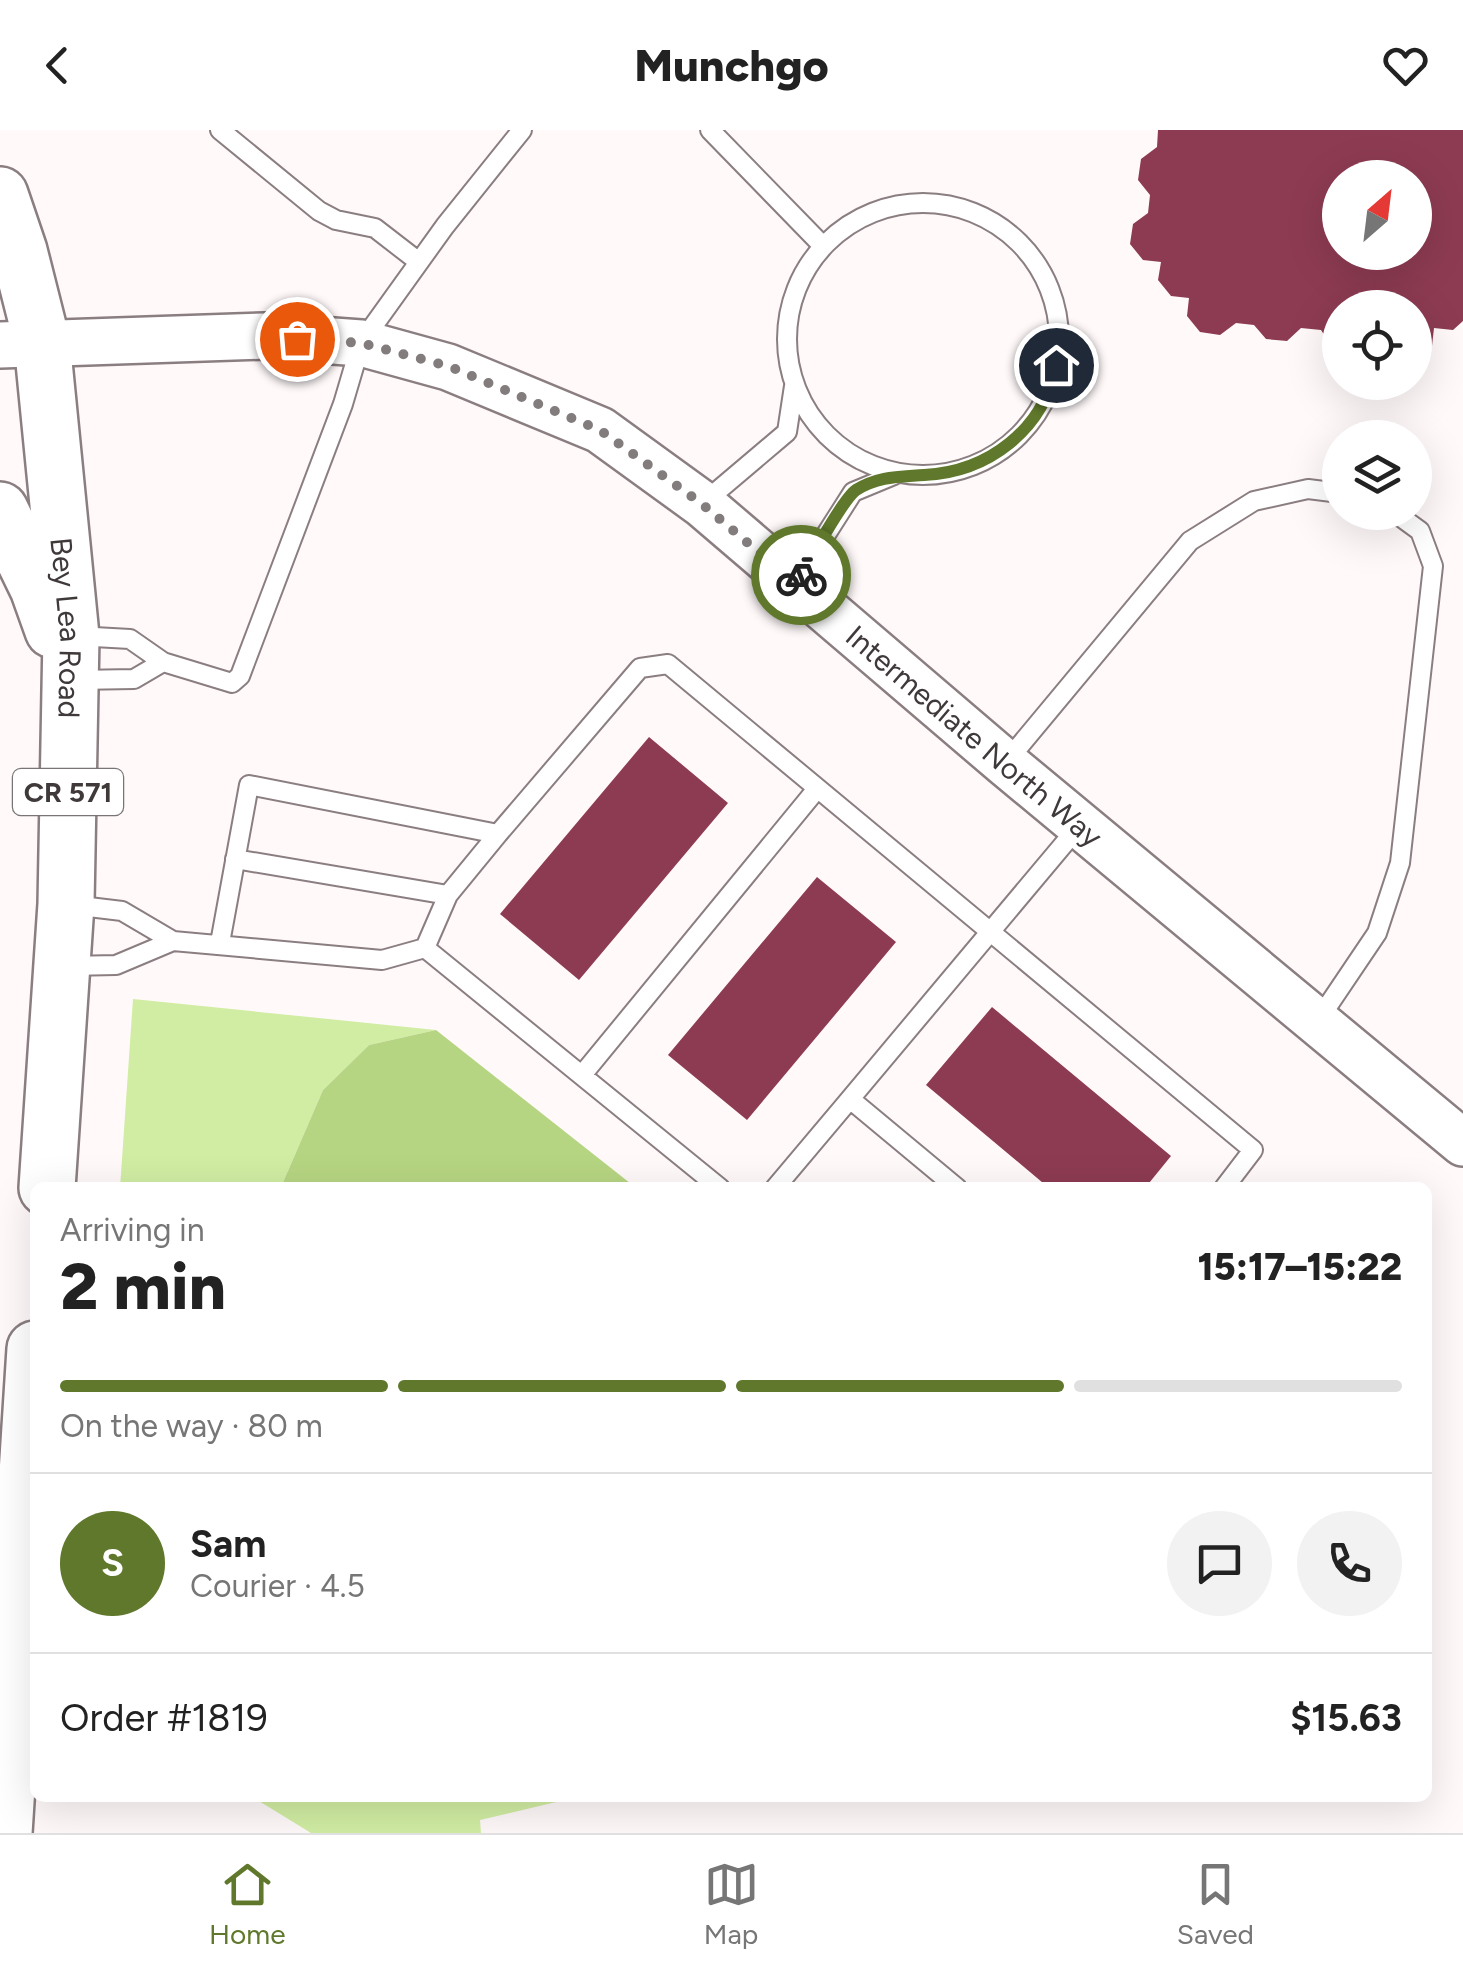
<!DOCTYPE html>
<meta charset="utf-8">
<style>
:root{--surface:#fff;--page:#f2f2f2;--text:#222;--muted:#767676;--line:#e0e0e0;--accent:#5f782b}
body{margin:0;font-family:Figtree,sans-serif;background:var(--page);color:var(--text);height:100vh;display:flex;flex-direction:column;font-size:38px;white-space:nowrap}
*{box-sizing:border-box;margin:0}
p{font-size:32px;color:var(--muted)}
.icon{flex:none;width:55px;height:55px;fill:none;stroke:currentColor;stroke-width:2;stroke-linecap:round;stroke-linejoin:round}
.map{position:relative;flex:1;overflow:hidden}
.drawer{position:absolute;left:30px;top:1052px;width:1402px;height:620px;display:flex;flex-direction:column;background:var(--surface);border-radius:15px;box-shadow:0 10px 40px #0002}
.drawer>*{flex:none}
.needle{width:65px;rotate:28deg}
.buttons{position:absolute;left:1322px;top:30px;display:grid;gap:20px}
.buttons a{display:grid;place-items:center;width:110px;height:110px;border-radius:50%;background:var(--surface);box-shadow:0 10px 40px #0002;font-size:50px}
.pin{position:absolute;display:grid;place-items:center;width:85px;height:85px;color:#fff;margin:-42px;border:5px solid #fff;border-radius:50%;box-shadow:0 2px 10px #0007}
.courier{position:absolute;display:grid;place-items:center;width:100px;height:100px;margin:-50px;border:8px solid #5f782b;border-radius:50%;background:#fff;color:#222;box-shadow:0 2px 12px #0007}
.summary em{font-style:normal;font-weight:800}
.summary div{display:flex;flex-direction:column-reverse}
.summary{display:flex;align-items:center;justify-content:space-between;height:170px;padding:0 30px}
h1{font-size:65px;font-weight:800;line-height:75px}
.bar{display:grid;grid-template-columns:repeat(4,1fr);gap:15px 10px;align-content:center;height:120px;padding:0 30px}
.bar i{height:12px;border-radius:8px;background:var(--line)}
.bar .current{background:var(--accent)}
.bar p{grid-column:span 4}
.line{display:flex;align-items:center;gap:25px;padding:0 30px;border-top:2px solid var(--line)}
.line div{flex:1}
.round{display:grid;place-items:center;flex:none;width:105px;height:105px;border-radius:52px;background:var(--page)}
header{display:flex;justify-content:space-between;align-items:center;height:130px;padding:0 30px;background:var(--surface);font-size:45px;font-weight:800}
.menu{display:flex;justify-content:space-around;align-items:center;height:140px;border-top:2px solid var(--line);background:var(--surface);font-size:28px;color:var(--muted)}
.menu a{display:grid;justify-items:center;gap:5px}
.menu .current{color:var(--accent)}
.map>svg:first-child{display:block}
.green{fill:#d1eda3}
.forest{fill:#b6d582}
.building{fill:#8d3b52;fill-rule:evenodd}
.lines{fill:none;stroke-linecap:round;stroke-linejoin:round}
.service-casing{stroke:#8b7e81;stroke-width:22}
.tertiary-casing{stroke:#8b7e81;stroke-width:50}
.primary-casing{stroke:#8b7e81;stroke-width:60}
.service{stroke:#fff;stroke-width:18}
.tertiary{stroke:#fff;stroke-width:45}
.primary{stroke:#fff;stroke-width:55}
.done{stroke:#827c7d;stroke-width:10;stroke-dasharray:0 18}
.route{stroke:#5f782b;stroke-width:12}
.labels{text-anchor:middle;dominant-baseline:central;stroke-width:10;stroke-linejoin:round;paint-order:stroke}
.shield{fill:#fff;stroke:#797475;stroke-width:2.5}
.shield-label{font-size:28px;font-weight:bold;fill:#3f393a}
.street-label{font-size:30px;fill:#3f393a;stroke:#fff}
</style>
<header><svg class="icon" aria-label="back" viewBox="0 0 24 24"><path d="M15 5l-7 7 7 7"/></svg>Munchgo<svg class="icon" aria-label="heart" viewBox="0 0 24 24"><path d="M12 20l-8-8c-3-5 5-10 8-4 3-6 11-1 8 4z"/></svg></header>
<div class="map">
<svg width="1463" height="1703" viewBox="0 0 1463 1703">
<rect width="100%" height="100%" fill="#fff9fa"/>
<path class="green" d="M133,869L436,900L369,915L323,960L281,1057L120,1058Z
M254,1668H573L480,1690L481,1703H311Z"/>
<path class="forest" d="M436,900L635,1057H281L323,960L369,915Z"/>
<path class="building" d="M1158,0H1463V191L1453,200L1434,198L1432,216L1415,229V178H1340V218L1332,217L1321,200L1301,198L1287,211L1266,209L1254,195L1236,193L1220,205L1200,202L1187,186L1189,168L1171,166L1158,150L1161,132L1143,130L1130,114L1133,94L1148,83L1150,65L1138,50L1141,29L1157,17ZM1340,48H1415V122H1340Z
M649,607L728,673L579,850L500,784Z
M817,747L896,812L747,990L668,925Z
M992,877L1171,1026L1145,1058H1049L926,955Z"/>
<g class="lines">
<defs>
<path id="service" d="M220,0L319,81L336,90L375,98L419,132
M710,0L822,115
M787 209a136 136 0 1 1 272 0a136 136 0 1 1-272 0Z
M702,374L787,302L794,256
M795,453L853,362L894,345
M76,506L130,509L163,532L232,553L240,546L343,274L361,213L445,96L522,0
M76,550L134,549L163,532
M1007,631L1190,411L1254,371L1308,359L1340,363
M235,729L448,765
M72,775L122,781L173,811
M220,813L249,655L498,704L640,538L668,534L1253,1020L1224,1058
M425,818L448,765L498,704
M68,836L116,835L173,811L382,830L425,818L720,1058
M1317,892L1377,803L1400,733L1433,436L1420,401L1394,382
M582,945L816,660
M850,969L1079,696
M775,1058L850,969L957,1058"/>
<g id="tertiary">
<path id="s1" d="M0,215L265,206L361,213L448,237L600,300L702,374L1005,633L1463,1013"/>
</g>
<g id="primary">
<path id="s2" d="M0,65L19,121L42,212L71,506L66,774L47,1058"/>
<path d="M0,380L38,458L53,500"/>
<path d="M4,1703L35,1219"/>
</g>
</defs>
<use href="#service" class="service-casing"/>
<use href="#tertiary" class="tertiary-casing"/>
<use href="#primary" class="primary-casing"/>
<use href="#service" class="service"/>
<use href="#tertiary" class="tertiary"/>
<use href="#primary" class="primary"/>
</g>
<g class="lines">
<path class="done" d="M297,209L361,213L448,236L600,300L702,374L795,453L801,445"/>
<path class="route" d="M801,445C812,427 843,369 856,360C879,346 899,347 924,345C988,342 1044,300 1056,235"/>
</g>
<g class="labels">
<rect class="shield" x="13" y="639" width="110" height="46" rx="8"/>
<g class="shield-label">
<text x="68" y="662">CR 571</text>
</g>
<g class="street-label">
<text stroke="none"><textPath href="#s2" startOffset="440">Bey Lea Road</textPath></text>
<text stroke="none"><textPath href="#s1" startOffset="1100">Intermediate North Way</textPath></text>
</g>
</g>
</svg>
<div class="buttons">
<a><svg class="needle" viewBox="-14 -14 28 28"><path d="M0-13l5 13h-10z" fill="#e53935"/><path d="M0 13l5-13h-10z" fill="#767676"/></svg></a>
<a><svg class="icon" aria-label="locate" viewBox="0 0 24 24"><circle cx="12" cy="12" r="6"/><path d="M12 2v4M12 18v4M2 12h4M18 12h4"/></svg></a>
<a><svg class="icon" aria-label="layers" viewBox="0 0 24 24"><path d="M12 4l9 5-9 5-9-5zM3 14l9 5 9-5"/></svg></a>
</div>
<div class="pin" style="left:297px;top:209px;background:#ea580c"><svg class="icon" aria-label="bag" viewBox="0 0 24 24"><path d="M5 8h14l-1 12H6zM9 8a3 3 0 0 1 6 0"/></svg></div>
<div class="pin" style="left:1056px;top:235px;background:#1f2937"><svg class="icon" aria-label="home" viewBox="0 0 24 24"><path d="M3 11l9-7 9 7M6 9v11h12V9"/></svg></div>
<div class="courier" style="left:801px;top:445px"><svg class="icon" aria-label="bike" viewBox="0 0 24 24"><circle cx="6" cy="16" r="4"/><circle cx="18" cy="16" r="4"/><path d="M6 16l4-8h5l3 8M10 8l3 8H6M13 5h3"/></svg></div>
<section class="drawer">
<div class="summary"><div><h1>2 min</h1><p>Arriving in</p></div><em>15:17–15:22</em></div>
<div class="bar"><i class="current"></i><i class="current"></i><i class="current"></i><i></i><p>On the way · 80 m</p></div>
<div class="line" style="height:180px"><b class="round" style="background:var(--accent);color:#fff">S</b><div><b>Sam</b><p>Courier · 4.5</p></div><a class="round"><svg class="icon" aria-label="chat" viewBox="0 0 24 24"><path d="M4 5h16v11H9l-5 4z"/></svg></a><a class="round"><svg class="icon" aria-label="phone" viewBox="0 0 24 24"><path d="M5 4h4l2 5-3 2q2 4 5 5l2-3 5 2v4C11 20 4 13 5 4z"/></svg></a></div>
<div class="line" style="height:130px"><div>Order #1819</div><b>$15.63</b></div>
</section>
</div>
<nav class="menu">
<a class="current"><svg class="icon" aria-label="home" viewBox="0 0 24 24"><path d="M3 11l9-7 9 7M6 9v11h12V9"/></svg>Home</a>
<a><svg class="icon" aria-label="map" viewBox="0 0 24 24"><path d="M3 6l6-2 6 2 6-2v14l-6 2-6-2-6 2zM9 4v14M15 6v14"/></svg>Map</a>
<a><svg class="icon" aria-label="saved" viewBox="0 0 24 24"><path d="M7 4h10v16l-5-4-5 4z"/></svg>Saved</a>
</nav>
